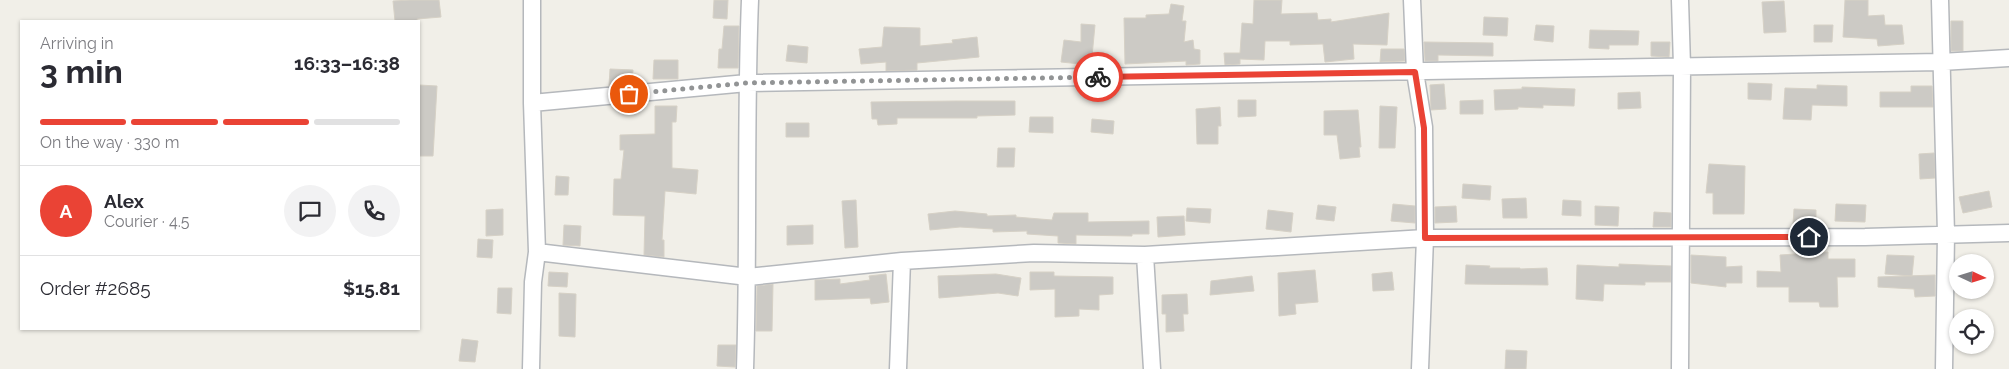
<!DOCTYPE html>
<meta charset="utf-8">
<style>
:root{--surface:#fff;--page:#f2f2f3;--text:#2b2b33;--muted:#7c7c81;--line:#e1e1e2;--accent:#ea4335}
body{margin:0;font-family:Raleway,sans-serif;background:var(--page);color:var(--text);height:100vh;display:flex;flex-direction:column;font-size:19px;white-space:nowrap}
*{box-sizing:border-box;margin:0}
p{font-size:16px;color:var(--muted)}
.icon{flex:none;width:28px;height:28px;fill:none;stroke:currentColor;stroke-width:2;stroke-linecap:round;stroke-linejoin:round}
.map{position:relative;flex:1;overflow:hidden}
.panel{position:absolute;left:20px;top:20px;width:400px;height:310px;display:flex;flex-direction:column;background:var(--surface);border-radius:0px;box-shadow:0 1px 4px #0004}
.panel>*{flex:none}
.needle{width:32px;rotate:94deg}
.buttons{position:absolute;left:1949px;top:254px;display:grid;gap:10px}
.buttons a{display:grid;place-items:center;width:45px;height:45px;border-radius:50%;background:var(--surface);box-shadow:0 1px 4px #0004;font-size:25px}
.pin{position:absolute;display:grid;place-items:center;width:42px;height:42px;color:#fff;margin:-21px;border:2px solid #fff;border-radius:50%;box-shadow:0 1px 5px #0007}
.courier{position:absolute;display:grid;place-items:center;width:50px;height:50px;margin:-25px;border:4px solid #ea4335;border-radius:50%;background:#fff;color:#222;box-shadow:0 1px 6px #0007}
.head em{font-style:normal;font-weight:700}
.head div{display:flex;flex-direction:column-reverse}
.head{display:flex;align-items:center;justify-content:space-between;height:85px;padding:0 20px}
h1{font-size:32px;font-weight:700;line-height:38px}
.bar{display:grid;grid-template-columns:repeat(4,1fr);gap:8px 5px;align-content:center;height:60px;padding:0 20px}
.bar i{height:6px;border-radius:4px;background:var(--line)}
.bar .on{background:var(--accent)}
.bar p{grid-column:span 4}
.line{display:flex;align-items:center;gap:12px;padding:0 20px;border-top:1px solid var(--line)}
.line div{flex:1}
.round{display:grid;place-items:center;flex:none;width:52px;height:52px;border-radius:26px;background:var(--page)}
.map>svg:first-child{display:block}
.building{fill:#cccac5;stroke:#d6d1c6}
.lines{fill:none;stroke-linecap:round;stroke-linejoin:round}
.minor-casing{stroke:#b5b8bc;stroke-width:19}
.minor{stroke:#fff;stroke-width:16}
.done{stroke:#929495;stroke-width:5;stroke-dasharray:0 9}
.route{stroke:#ea4335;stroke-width:6}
</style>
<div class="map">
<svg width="2009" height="369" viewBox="0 0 2009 369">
<rect width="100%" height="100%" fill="#f1efe8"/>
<path class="building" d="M410,0H439L441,17L417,19V21H395L393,1Z
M714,0H728L727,19L713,18Z
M1254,0H1282L1281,14L1317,13L1318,20L1331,19V22L1389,13L1387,45L1353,44L1354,59L1325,62L1323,44L1290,45V41H1265L1264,60L1240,59V64L1225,65L1224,53H1240L1242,23L1253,24Z
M1845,0H1868V16L1884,15L1885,25H1902L1904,44L1878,46L1877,39L1843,37Z
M1784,1L1786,32L1764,33L1762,2Z
M1171,4L1184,6L1182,21H1186L1184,42L1193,40L1194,49L1200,50V64L1186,65V61L1125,64L1124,18H1146V15L1169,14Z
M1484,17L1508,18L1507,36L1483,35Z
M1951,21H1963V51H1951Z
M1081,24L1095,25L1091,67H1080V64L1061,62L1064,40L1081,42Z
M1536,25L1554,26L1553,42L1534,40Z
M1814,25H1833L1832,42H1814Z
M724,26H739L738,68H718L719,49H722Z
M884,27L920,28V46L953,43L952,40L977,37L979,57L917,63V70L886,71V62L861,64L859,49L882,47Z
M1590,30L1639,31L1638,45H1609V49L1589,48Z
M1424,42L1493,43V56L1438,55V61H1425Z
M1651,42H1670L1669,57L1651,56Z
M788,45L808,47L807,63L786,61Z
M1381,49H1404L1405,61L1380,62Z
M654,60H678V79H653Z
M610,69L633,70L632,84L609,86Z
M1748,83L1772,84L1771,100L1748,99Z
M1444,84L1446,109L1431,110L1430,85Z
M419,85L437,86L433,156H419Z
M1817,85L1847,86V106L1812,105L1811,120L1783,119L1785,88L1817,89Z
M1911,86H1932L1933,107H1880V92H1911Z
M1522,87L1575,89L1574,106L1543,105V108L1518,107V109L1495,110L1494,90L1522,89Z
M1640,92L1641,108L1618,109V93Z
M1238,100H1256V116L1238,117Z
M1483,100V114H1460V101Z
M957,101H1015V115L977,116V118H897V124L878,125L877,119H872L871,102Z
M655,106H677L676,122H672V168L698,170L696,194L665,191L662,240H664V257L644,255L645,216L613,215L614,179H621L624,150H620V135L655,134Z
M1380,106L1397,107L1395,148H1379Z
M1220,107L1221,126H1218V144H1197L1196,109Z
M1358,110L1361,147H1359L1360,157L1340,159L1337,135H1324V111Z
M1030,117H1053V133L1029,132Z
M1092,119L1114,121L1113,134L1091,132Z
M786,123H809V137H786Z
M998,148H1015L1014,167H997Z
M1934,153L1935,178L1920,179L1919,154Z
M1709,164L1745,166L1744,214H1713V193H1706Z
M556,176L569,177L568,195H555Z
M1463,184L1491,186L1490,200L1462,198Z
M1989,191L1992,207L1963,213L1959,197Z
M1526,198L1527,218H1503L1502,199Z
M856,200L858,247L845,248L842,201Z
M1563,200L1581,201V216L1562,215Z
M1393,204L1415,206V223L1391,221Z
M1836,204L1866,205L1865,222L1835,221Z
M1318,205L1336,207L1334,221L1316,219Z
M1456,206L1457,222L1435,223V207Z
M1595,206L1619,207L1618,226L1595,225Z
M1187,208L1211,209L1210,223L1186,221Z
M503,209V235L486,236V210Z
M1794,209L1816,210V225H1793Z
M1268,210L1293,213L1291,232L1266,229Z
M955,211L987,214V216L1016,215V217L1052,220L1054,213H1088V222L1149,221V234H1132V236L1076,235V244L1058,243V236L1027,234V231L993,232V229L960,227L930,230L928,214Z
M1654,212L1671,213V227H1653Z
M1184,216L1185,235L1158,237L1157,217Z
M564,225L581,226L580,246L563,245Z
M813,225V244L787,245V226Z
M478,239L493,240L492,258L477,257Z
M1828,252V259H1855V277H1837L1838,307H1820L1819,302H1789V287H1757V271L1781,272L1780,255Z
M1691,255L1726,257V267L1742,266V283H1726V287L1691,283Z
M1887,255L1914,256L1912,276L1885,274Z
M1619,264L1671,266V282H1645V285L1604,284L1603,301L1576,299L1577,265L1619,267Z
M1466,265L1490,266L1489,268H1520V269L1547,268L1548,285L1465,284Z
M1315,270L1318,302L1295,304L1296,314L1279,316L1278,273Z
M549,272L568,273L567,287L548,286Z
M1030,272H1054V276L1113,277V294L1099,295V310L1079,309V316L1055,317V289L1030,290Z
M1392,272L1394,290L1373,291L1372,274Z
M886,274L889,302L871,304L870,298L815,300V280L840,279V284L870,280L869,276Z
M996,274L1021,278L1018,296L998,293L939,298L938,276Z
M1935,275V296L1915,297L1914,289L1878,287V277Z
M1252,276L1254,291L1210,295L1211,281Z
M773,284L772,331H756L757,286Z
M498,288H512L511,314L497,313Z
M559,293L576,294L575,337L559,336Z
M1187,294L1188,314H1183L1184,331L1166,332V314H1162V295Z
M462,339L478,341L475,362L459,361Z
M718,345H736L735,367L717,366Z
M1506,350L1527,351L1526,369H1505Z"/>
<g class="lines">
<defs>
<path id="minor" d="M1412,0L1415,72L1424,127L1425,238L1420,369
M1680,0L1682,66L1680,369
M1940,0L1946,234L1944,369
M532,103L747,83L1941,62L2009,58
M537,252L748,277L902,261L1034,253L1145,255L1425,238L1865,237L2009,233
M1145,255L1152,369
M531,369L533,282L537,252L532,103V0
M745,369C749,246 745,123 750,0
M898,369L902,261"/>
</defs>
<use href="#minor" class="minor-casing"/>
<use href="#minor" class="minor"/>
</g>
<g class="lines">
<path class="done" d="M629,94L746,83L1098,77"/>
<path class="route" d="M1098,77L1415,72L1424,128L1425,238L1809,237"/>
</g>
</svg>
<div class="buttons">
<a><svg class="needle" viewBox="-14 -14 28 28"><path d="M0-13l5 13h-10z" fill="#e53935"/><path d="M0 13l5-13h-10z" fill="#7c7c81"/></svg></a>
<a><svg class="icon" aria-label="locate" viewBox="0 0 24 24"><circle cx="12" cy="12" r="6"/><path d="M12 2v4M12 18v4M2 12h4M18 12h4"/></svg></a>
</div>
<div class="pin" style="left:629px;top:94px;background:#ea580c"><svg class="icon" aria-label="bag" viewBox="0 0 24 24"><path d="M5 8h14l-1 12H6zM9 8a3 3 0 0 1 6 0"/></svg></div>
<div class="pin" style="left:1809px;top:237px;background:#1f2937"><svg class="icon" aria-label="home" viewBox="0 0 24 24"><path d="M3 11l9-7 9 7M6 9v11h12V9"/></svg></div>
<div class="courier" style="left:1098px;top:77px"><svg class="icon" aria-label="bike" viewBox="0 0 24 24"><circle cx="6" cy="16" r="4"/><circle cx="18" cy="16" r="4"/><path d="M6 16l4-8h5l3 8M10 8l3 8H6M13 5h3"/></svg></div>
<section class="panel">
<div class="head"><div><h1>3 min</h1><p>Arriving in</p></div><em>16:33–16:38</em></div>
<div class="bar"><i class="on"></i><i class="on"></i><i class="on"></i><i></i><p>On the way · 330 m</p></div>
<div class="line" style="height:90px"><b class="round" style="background:var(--accent);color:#fff">A</b><div><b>Alex</b><p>Courier · 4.5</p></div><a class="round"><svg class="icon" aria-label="chat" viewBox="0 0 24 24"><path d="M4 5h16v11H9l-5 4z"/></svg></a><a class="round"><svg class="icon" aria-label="phone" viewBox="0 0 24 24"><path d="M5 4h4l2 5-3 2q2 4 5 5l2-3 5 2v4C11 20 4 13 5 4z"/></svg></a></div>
<div class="line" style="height:65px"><div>Order #2685</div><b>$15.81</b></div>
</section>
</div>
